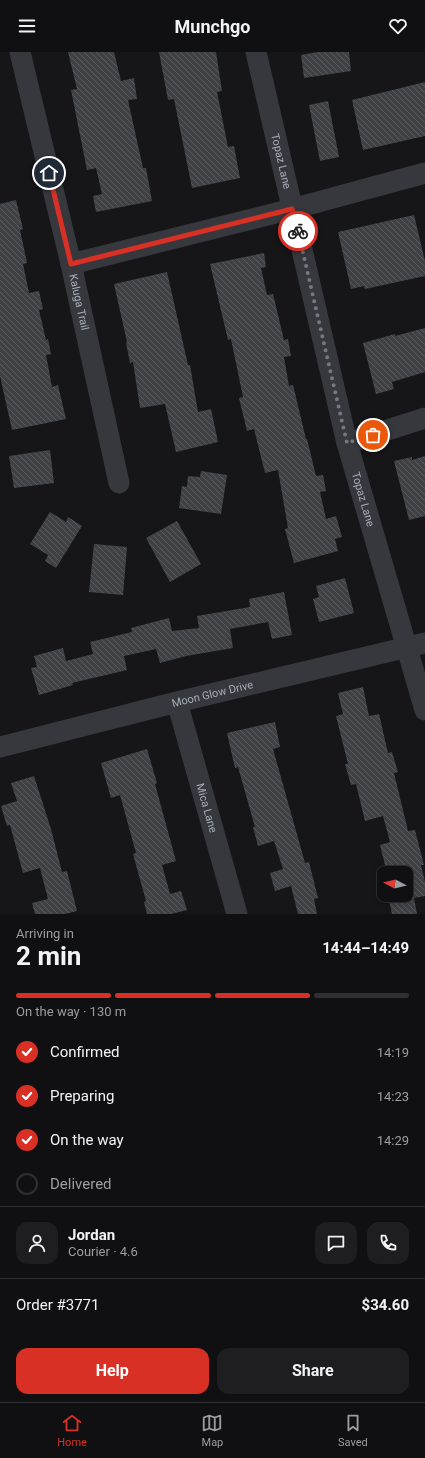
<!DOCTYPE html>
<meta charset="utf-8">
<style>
:root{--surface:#101012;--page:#1e1e20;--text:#f1f3f6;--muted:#9c9d9f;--line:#303032;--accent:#d93025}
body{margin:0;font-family:Roboto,sans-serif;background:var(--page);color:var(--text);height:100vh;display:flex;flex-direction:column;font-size:15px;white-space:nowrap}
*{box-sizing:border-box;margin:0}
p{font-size:13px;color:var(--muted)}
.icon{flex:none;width:22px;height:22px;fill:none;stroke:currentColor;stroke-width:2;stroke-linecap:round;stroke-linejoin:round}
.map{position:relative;height:862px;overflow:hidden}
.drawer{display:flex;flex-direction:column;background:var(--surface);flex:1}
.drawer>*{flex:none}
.needle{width:26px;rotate:277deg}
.fabs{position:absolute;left:377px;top:814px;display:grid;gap:8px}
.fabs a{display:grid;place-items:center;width:36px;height:36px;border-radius:8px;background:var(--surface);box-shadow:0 2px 6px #0003,0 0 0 1px var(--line);font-size:20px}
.pin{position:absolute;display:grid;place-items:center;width:34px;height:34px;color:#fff;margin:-17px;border:2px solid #fff;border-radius:50%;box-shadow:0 1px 4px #0007}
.courier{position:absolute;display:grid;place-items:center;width:40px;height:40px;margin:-20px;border:3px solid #d93025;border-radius:50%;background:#fff;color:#222;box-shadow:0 1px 5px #0007}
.headline em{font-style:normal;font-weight:700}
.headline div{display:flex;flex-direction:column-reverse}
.headline{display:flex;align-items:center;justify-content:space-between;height:68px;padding:0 16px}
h1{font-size:26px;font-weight:700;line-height:30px}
.bar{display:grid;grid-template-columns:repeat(4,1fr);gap:6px 4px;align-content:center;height:48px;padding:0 16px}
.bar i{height:5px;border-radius:3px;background:var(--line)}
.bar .selected{background:var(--accent)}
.bar p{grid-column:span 4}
.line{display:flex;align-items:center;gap:10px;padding:0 16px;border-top:1px solid var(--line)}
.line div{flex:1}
.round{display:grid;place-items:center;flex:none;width:42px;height:42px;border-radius:12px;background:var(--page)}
ol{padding:0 16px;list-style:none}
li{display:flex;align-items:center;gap:12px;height:44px}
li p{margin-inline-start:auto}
li .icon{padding:4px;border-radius:50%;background:var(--accent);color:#fff;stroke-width:4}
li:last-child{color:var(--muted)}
li i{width:22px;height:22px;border:2px solid var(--line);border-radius:50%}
.action{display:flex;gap:8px;margin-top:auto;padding:8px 16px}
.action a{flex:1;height:46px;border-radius:12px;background:var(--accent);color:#fff;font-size:16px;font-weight:700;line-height:46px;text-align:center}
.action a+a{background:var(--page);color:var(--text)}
header{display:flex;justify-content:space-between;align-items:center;height:52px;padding:0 16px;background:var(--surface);font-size:18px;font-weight:700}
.menu{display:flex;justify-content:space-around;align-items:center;height:56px;border-top:1px solid var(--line);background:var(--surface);font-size:11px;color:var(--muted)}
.menu a{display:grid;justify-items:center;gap:2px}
.menu .selected{color:var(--accent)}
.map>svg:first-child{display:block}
.building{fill:url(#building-back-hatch)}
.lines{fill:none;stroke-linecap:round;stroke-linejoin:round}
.minor{stroke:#37383d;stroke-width:21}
.done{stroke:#757880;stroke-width:4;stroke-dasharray:0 7.2}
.route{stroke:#d93025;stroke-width:5}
.labels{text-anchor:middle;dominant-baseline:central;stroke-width:3;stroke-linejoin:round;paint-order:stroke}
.street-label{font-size:11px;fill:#a8adb8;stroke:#111113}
</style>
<header><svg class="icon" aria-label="menu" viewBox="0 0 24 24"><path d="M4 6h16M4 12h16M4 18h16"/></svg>Munchgo<svg class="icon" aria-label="heart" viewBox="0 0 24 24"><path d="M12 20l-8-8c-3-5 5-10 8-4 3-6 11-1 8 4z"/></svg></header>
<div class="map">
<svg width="425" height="862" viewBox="0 0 425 862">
<defs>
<pattern id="building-back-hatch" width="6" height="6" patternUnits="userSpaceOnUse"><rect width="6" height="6" fill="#404145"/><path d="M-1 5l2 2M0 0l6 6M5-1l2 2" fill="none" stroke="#595a5e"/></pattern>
</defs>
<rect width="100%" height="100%" fill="#161618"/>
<path class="building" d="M68,0H114L121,29L134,26L137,47L128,48L143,116H146L152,149L96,160L93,144L102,142L96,116L87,118L71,38L77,37Z
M159,0H216L222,39L217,40L228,95L234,94L240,126L192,136L174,47L168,48Z
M318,0H349L351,19L304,26L301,3Z
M425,30V84L363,98L352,48Z
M328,49L339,105L320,109L309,53Z
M16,148L23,177L20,178L27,211L23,212L29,241L39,239L43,257L39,258L46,288L48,287L51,302L46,303L52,335L58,333L66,367L12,378L0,324V152Z
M414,163L425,209V224L365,237L364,234L351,237L338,180Z
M264,201L266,215L261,216L267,243L273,242L284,288L288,287L291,304L284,305L289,334L293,333L306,387H307L316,424L323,423L326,439L320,440L326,467L336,464L342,485L335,487L338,499L294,511L285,477L288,476L278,418L265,421L254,377L247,379L239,346L243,345L231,287L228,288L210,212Z
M167,220L188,313H190L198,360L211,357L218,390L176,400L165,352L140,356L133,310L130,311L126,291L127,290L114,232Z
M425,276V320L392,330L394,337L376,342L363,291L395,282V284Z
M50,398L54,431L14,436L9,404Z
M425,404V464L409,468L394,409L412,405V408Z
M201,419L227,423L221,462L179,456L182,434L187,435L188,424L200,425Z
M50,460L66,470L68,465L82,474L56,516L45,509L48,503L30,492Z
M177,469L201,512L170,530L146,486Z
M94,492L127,495L123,543L89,540Z
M345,526L354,561L319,570L313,547L319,545L316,534Z
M284,540L292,583L272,587L268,570L230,577L233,596L186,604L160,611L156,597L124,604L127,618L72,631L73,633L39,643L31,616L37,615L34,604L63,596L66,609L93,602L90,590L132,580L131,576L169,566L172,579L199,576L197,564L250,555L249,547Z
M363,635L369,664L379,662L388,701L392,700L398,720L394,721L408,779L415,778L424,813H421L425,830V844L414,846L417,862H392L388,843H406V821H387L380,793L390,790L383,764L365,769L356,732L351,733L345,712H348L336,664L343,662L338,641Z
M275,670L280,695L273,697L305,811L309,810L318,846L314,847L317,862H298L291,834L275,839L270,821L283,817L274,789L258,794L253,775H255L238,715L235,716L227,681Z
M147,697L157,731L155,732L176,809L162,813L170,842L181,839L187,858L171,862H147L144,850L146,849L133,802L136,801L120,743L111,746L101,711Z
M34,724L51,777L62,820L67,819L77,859L65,862H35L32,851L48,847L40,816L23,821L10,773L7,774L1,754L17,749L11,731Z"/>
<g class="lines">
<g class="minor">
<path id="s1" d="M20,0L71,212L119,431"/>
<path id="s2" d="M256,0L347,391L425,658"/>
<path d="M71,212L292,157L425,121"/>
<path d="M347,391L425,366"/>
<path id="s3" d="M177,650L237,862"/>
<path id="s4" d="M0,695L177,650L425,591"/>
</g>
</g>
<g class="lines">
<path class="done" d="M298,179L347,391L373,383"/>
<path class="route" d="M49,121L71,212L292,157L298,179"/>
</g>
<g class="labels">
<g class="street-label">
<text stroke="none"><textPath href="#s2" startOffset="112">Topaz Lane</textPath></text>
<text stroke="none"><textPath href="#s1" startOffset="257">Kaluga Trail</textPath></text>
<text stroke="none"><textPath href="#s2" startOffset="460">Topaz Lane</textPath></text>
<text stroke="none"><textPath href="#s4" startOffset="219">Moon Glow Drive</textPath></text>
<text stroke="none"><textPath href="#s3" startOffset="110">Mica Lane</textPath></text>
</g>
</g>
</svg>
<div class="fabs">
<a><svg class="needle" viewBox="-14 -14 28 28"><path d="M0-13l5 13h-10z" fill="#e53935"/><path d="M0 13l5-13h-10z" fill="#9c9d9f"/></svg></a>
</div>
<div class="pin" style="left:373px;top:383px;background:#ea580c"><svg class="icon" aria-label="bag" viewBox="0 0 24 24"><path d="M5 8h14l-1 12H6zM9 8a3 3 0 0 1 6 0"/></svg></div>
<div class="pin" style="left:49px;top:121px;background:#1f2937"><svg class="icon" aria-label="home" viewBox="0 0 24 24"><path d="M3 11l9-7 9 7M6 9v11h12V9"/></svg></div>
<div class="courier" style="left:298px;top:179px"><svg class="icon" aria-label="bike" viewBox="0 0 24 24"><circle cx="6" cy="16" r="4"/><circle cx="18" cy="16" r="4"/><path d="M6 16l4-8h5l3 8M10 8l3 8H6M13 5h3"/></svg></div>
</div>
<section class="drawer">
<div class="headline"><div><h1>2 min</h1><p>Arriving in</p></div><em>14:44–14:49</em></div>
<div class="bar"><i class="selected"></i><i class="selected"></i><i class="selected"></i><i></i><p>On the way · 130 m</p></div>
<ol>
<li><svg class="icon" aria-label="check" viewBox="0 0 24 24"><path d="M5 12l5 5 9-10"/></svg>Confirmed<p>14:19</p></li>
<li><svg class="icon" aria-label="check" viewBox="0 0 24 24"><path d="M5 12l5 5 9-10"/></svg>Preparing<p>14:23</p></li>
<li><svg class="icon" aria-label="check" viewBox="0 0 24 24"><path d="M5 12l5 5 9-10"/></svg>On the way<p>14:29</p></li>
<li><i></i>Delivered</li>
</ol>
<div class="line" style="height:72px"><a class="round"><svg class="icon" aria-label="person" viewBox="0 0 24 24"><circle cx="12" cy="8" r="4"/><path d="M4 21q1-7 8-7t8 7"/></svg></a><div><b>Jordan</b><p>Courier · 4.6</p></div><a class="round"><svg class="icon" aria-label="chat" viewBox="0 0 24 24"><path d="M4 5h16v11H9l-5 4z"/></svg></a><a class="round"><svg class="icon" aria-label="phone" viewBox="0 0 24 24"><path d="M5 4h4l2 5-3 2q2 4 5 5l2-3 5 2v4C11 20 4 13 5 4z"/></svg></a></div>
<div class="line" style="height:52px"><div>Order #3771</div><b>$34.60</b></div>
<div class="action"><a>Help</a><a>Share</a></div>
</section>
<nav class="menu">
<a class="selected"><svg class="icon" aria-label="home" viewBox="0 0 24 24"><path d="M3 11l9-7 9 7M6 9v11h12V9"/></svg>Home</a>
<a><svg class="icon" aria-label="map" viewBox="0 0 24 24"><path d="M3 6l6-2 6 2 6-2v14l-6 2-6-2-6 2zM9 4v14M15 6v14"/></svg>Map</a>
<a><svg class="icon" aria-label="saved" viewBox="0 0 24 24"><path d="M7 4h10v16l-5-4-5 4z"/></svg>Saved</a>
</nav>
